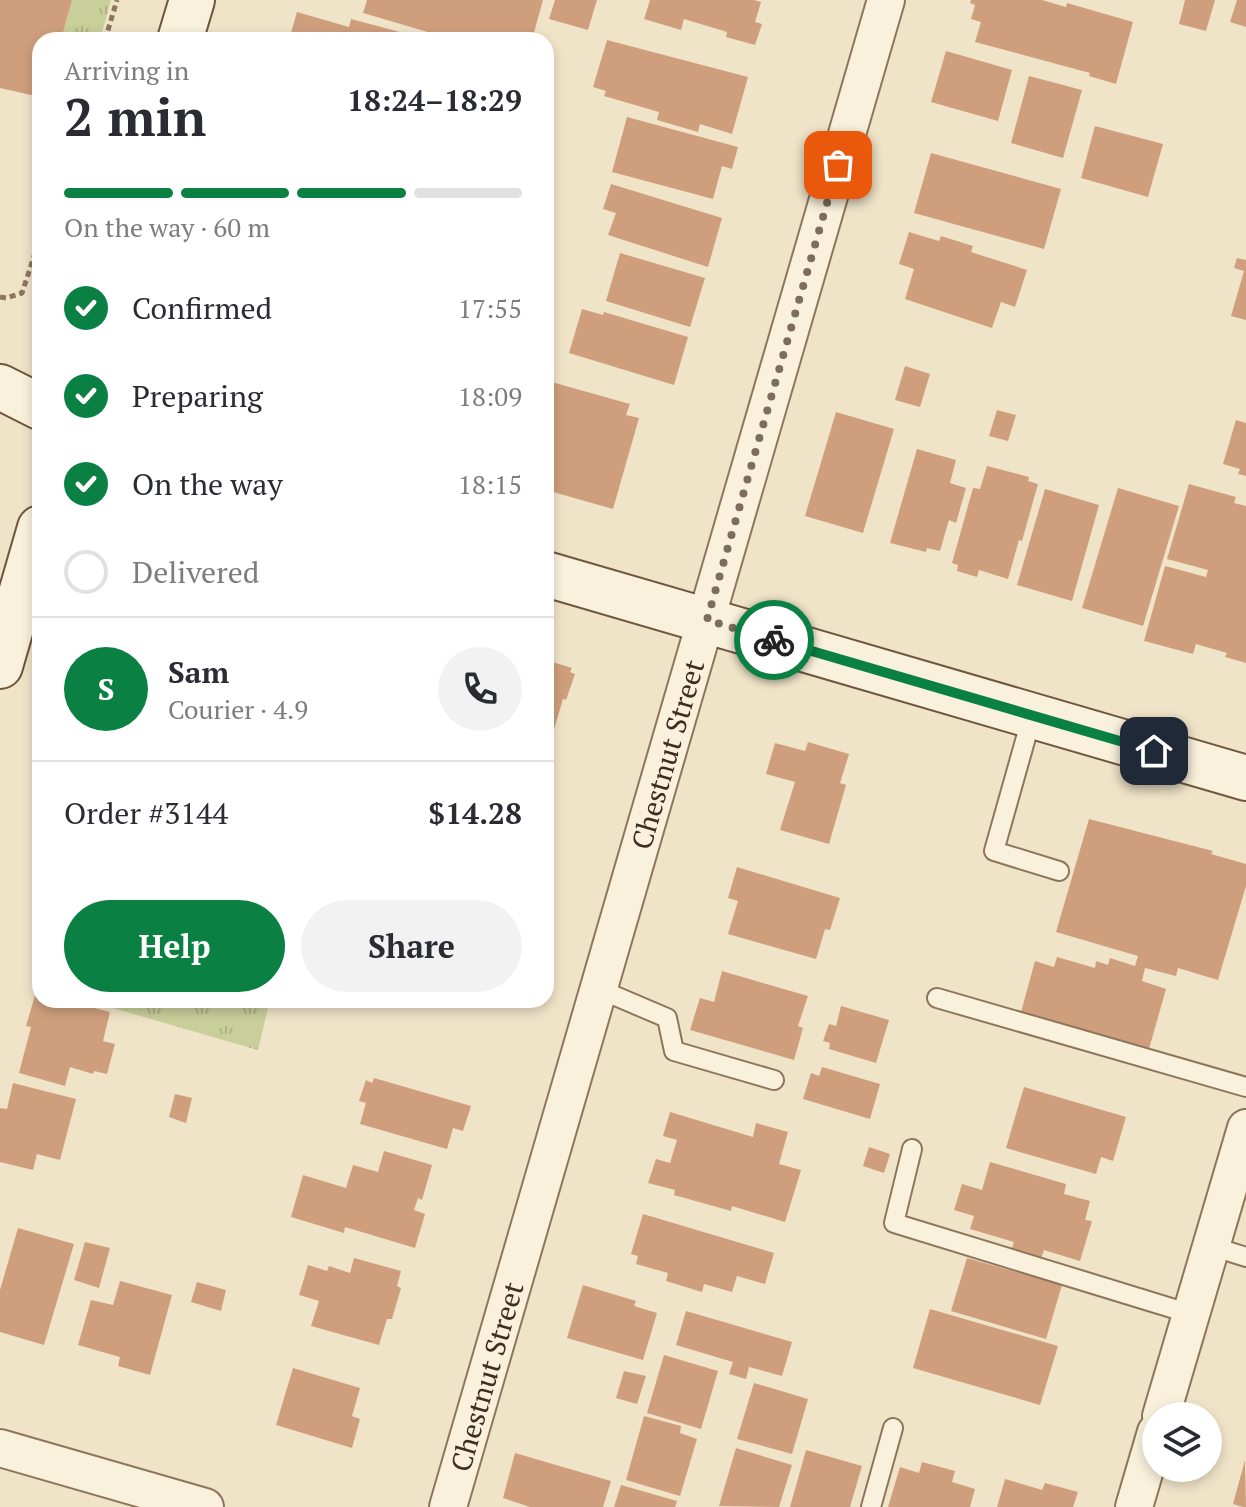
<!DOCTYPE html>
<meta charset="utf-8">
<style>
:root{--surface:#fff;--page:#f2f2f3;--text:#2b2b33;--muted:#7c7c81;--line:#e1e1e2;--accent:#0b8043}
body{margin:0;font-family:"PT Serif",serif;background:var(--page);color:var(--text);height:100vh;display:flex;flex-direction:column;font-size:30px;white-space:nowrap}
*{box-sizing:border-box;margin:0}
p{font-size:26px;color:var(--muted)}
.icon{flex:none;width:44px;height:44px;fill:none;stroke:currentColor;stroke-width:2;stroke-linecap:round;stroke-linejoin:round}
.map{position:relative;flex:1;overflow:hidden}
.side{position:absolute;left:32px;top:32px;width:522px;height:976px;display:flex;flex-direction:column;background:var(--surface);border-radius:24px;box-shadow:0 4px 12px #0003}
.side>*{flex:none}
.buttons{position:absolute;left:1142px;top:1402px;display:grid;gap:16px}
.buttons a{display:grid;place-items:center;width:80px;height:80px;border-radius:50%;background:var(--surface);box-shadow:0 4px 12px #0003;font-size:40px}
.pin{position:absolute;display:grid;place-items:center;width:68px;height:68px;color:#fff;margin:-34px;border-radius:16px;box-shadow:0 4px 12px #0006}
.courier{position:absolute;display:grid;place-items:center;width:80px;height:80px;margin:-40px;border:6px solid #0b8043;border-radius:50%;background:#fff;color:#222;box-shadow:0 2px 10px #0007}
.summary em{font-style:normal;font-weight:700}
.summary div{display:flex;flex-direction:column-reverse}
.summary{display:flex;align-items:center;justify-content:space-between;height:136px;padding:0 32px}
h1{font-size:52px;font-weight:700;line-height:60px}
.bar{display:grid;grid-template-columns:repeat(4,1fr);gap:12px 8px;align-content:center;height:96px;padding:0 32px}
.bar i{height:10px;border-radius:6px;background:var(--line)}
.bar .selected{background:var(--accent)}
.bar p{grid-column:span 4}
.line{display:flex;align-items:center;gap:20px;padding:0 32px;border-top:2px solid var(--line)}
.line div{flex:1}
.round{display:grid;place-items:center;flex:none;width:84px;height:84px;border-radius:42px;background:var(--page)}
ol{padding:0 32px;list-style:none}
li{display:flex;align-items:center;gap:24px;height:88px}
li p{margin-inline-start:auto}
li .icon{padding:8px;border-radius:50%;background:var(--accent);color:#fff;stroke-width:4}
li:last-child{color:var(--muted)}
li i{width:44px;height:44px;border:4px solid var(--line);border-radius:50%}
.button{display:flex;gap:16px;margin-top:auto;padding:16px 32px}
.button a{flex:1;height:92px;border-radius:48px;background:var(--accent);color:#fff;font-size:32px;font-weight:700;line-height:92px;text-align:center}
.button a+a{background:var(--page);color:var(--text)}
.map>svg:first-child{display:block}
.grass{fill:url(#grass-tufts)}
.building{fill:#cf9f7d}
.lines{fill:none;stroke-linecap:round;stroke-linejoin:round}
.lane-casing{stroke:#8d765c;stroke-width:22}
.street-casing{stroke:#8d765c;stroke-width:40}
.secondary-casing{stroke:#6f573f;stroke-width:48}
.path{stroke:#8d765c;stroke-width:5;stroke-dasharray:6 4;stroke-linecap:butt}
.lane{stroke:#faf1dc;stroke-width:18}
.street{stroke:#faf1dc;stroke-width:36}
.secondary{stroke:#faf1dc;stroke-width:44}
.done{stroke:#7c6e5b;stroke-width:8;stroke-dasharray:0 14.4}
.route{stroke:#0b8043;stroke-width:10}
.labels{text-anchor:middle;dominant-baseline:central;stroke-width:6;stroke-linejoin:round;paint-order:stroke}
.street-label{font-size:28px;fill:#3d2e20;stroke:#f7eed8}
</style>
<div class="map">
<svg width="1246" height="1507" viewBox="0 0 1246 1507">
<defs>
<pattern id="grass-tufts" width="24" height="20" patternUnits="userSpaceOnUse" patternTransform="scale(2)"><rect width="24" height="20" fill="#c9cf9b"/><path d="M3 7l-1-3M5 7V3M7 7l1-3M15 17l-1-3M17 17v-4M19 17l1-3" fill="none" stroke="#aeb285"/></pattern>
</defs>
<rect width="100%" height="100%" fill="#f0e4c8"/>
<path class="grass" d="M72,0H111L100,40H61Z
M85,1000H270L258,1050Z"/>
<path class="building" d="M0,0H72L61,40H40V97L0,88Z
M367,0H543L532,40H455L363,13Z
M555,0H597L588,30L549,19Z
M650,0H754L761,2L755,22L762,24L755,45L726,37L727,32L684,19L681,30L644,19Z
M971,0H1042L1066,7L1067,3L1133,22L1116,84L1089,76L1090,73L975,42L981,22L971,19L975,5L970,3Z
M1185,0H1215L1206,31L1179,24Z
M1237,0H1246V27L1230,22Z
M297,12L349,27L351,19L400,32L397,40H289Z
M607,40L748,77L732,134L700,124L698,132L657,120L659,112L604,96L606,91L593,87Z
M946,51L1012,70L998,121L931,102Z
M1029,76L1082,90L1063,158L1011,143Z
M627,117L738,147L732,169L722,166L713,199L612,172Z
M1095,126L1163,144L1148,197L1081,178Z
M931,153L1061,189L1044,249L914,213Z
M611,184L722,218L708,267L608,235L616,213L603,209Z
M909,232L939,241L941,236L973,246L971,252L1027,270L1015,307L1001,302L992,328L905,299L914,269L899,264Z
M620,253L705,278L690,327L606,301Z
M1237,258L1246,260V320L1231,316L1244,271L1234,268Z
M582,309L603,315L604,312L688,337L674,385L569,353Z
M905,366L930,374L920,407L895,400Z
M548,381L630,404L626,415L639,418L613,509L546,490Z
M997,410L1016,415L1008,441L989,436Z
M836,412L894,429L863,533L805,516Z
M1236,420L1246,423V476L1238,474L1240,469L1223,464Z
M917,449L956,460L950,483L966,488L956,523L949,520L940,551L927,548L926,552L890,543Z
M987,466L1029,477L1028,481L1038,484L1022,541L1019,540L1008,579L979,570L977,577L957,571L958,565L952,563L973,488L980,489Z
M1189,484L1236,497L1234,503L1246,506V663L1225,657L1227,653L1196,644L1193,654L1144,641L1165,566L1206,577L1208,570L1167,559Z
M1118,488L1179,506L1143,626L1082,608Z
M1045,489L1099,505L1072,601L1017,585Z
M546,660L572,668L570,672L575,674L566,700L563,699L547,753Z
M808,742L849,754L840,783L846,785L829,844L780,830L795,782L766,774L775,743L805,751Z
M1089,819L1213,851L1211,854L1246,864V886L1218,980L1178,968L1176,976L1145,968L1142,981L1166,989L1149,1049L1021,1012L1035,961L1054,967L1057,957L1095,968L1096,961L1108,965L1110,958L1135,966L1138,956L1056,932Z
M737,867L840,898L830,930L825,929L816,959L728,934L738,901L728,898Z
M39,941H40V982L33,981L39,961L34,960Z
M722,971L808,996L798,1026L803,1028L794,1060L690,1030L700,998L714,1002Z
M36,992L40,994V1000H64L110,1012L103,1041L115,1044L107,1074L94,1071L93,1074L70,1067L65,1086L19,1073L31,1027L26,1026Z
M841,1006L889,1020L876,1063L829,1049L830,1043L823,1041L829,1024L836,1026Z
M822,1067L880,1084L870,1119L803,1099L811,1073L819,1076Z
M374,1078L471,1106L463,1131L453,1128L447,1149L360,1124L366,1103L359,1101L366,1080L372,1083Z
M13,1083L76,1099L60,1160L37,1154L33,1170L0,1162V1108L7,1109Z
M1024,1087L1126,1117L1113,1161L1101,1157L1096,1174L1006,1148Z
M175,1094L192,1098L186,1123L169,1117Z
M670,1112L753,1137L756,1123L788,1132L779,1164L801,1170L785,1222L732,1206L731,1211L674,1195L675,1190L648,1183L656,1159L670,1163L677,1140L663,1136Z
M869,1147L890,1154L884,1173L863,1166Z
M384,1151L432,1165L422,1200L418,1198L414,1210L425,1214L415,1248L345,1227L344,1233L291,1217L303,1175L346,1188L353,1165L378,1172Z
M990,1162L1066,1184L1064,1194L1090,1201L1085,1220L1092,1221L1080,1261L1044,1250L1041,1259L1011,1251L1014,1242L970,1229L974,1216L954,1210L962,1184L982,1190Z
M643,1214L774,1253L765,1284L737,1276L732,1292L704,1284L702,1292L666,1281L668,1273L636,1264L638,1256L631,1254Z
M18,1228L74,1244L44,1345L0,1332V1290Z
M85,1242L110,1248L99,1288L74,1280Z
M354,1258L401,1271L397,1286L401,1288L392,1319H387L379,1345L311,1326L319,1301L299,1295L308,1265L327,1271L329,1266L350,1273Z
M967,1258L1062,1285L1046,1339L951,1311Z
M120,1281L172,1295L150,1375L118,1366L120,1357L78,1345L91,1300L113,1305Z
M197,1282L226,1290L221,1311L191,1302Z
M583,1285L636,1301L634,1306L657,1313L643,1360L567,1338Z
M930,1309L1058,1346L1040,1405L913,1368Z
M686,1311L792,1342L782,1376L749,1367L746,1379L729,1374L733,1362L676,1345Z
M664,1355L718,1371L701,1429L647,1413Z
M293,1368L360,1388L352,1416L360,1419L352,1448L276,1425Z
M624,1371L646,1376L637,1404L616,1398Z
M754,1383L808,1399L792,1454L737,1439Z
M644,1416L681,1426L680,1433L697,1439L680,1496L626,1480Z
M736,1448L792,1465L779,1507L719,1506Z
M806,1450L862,1466L850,1507H790Z
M515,1453L611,1481L603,1507H530L503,1498Z
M1245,1460L1246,1507H1243L1233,1504Z
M922,1462L955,1471L952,1482L975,1489L970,1507H888L900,1467L919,1473Z
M1005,1479L1042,1490L1045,1483L1078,1492L1073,1507H997Z
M621,1485L677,1501L675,1507H614Z"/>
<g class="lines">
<defs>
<path id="lane" d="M1032,716L994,851L1059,871
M599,989L667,1018L674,1051L774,1080
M937,998L1246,1087
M912,1149L894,1223L1191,1314
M1211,1246L1246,1257
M871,1507L893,1428"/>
<g id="street">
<path d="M1161,1416L1246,1128"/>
<path d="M0,1448L205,1507"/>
<path id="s1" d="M448,1507L886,0"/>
<path d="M1134,1507L1156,1432"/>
</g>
<path id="secondary" d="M180,40L192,0
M0,387L40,407
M546,574L1246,778
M0,666L40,528"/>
</defs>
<use href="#lane" class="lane-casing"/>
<use href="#street" class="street-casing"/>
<use href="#secondary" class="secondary-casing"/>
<path class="path" d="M105,40L117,0
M0,297L6,298L22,293L40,238"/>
<use href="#lane" class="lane"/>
<use href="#street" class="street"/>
<use href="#secondary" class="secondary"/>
</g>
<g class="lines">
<path class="done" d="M774,640L707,620L838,165"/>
<path class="route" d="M774,640L1154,751"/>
</g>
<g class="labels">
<g class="street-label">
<text stroke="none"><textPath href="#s1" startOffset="784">Chestnut Street</textPath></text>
<text stroke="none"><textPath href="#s1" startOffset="136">Chestnut Street</textPath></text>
</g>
</g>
</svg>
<div class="buttons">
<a><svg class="icon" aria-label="layers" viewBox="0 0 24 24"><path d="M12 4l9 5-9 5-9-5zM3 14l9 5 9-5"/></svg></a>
</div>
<div class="pin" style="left:838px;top:165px;background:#ea580c"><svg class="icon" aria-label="bag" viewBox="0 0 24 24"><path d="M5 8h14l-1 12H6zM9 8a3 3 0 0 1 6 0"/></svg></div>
<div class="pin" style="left:1154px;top:751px;background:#1f2937"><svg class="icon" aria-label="home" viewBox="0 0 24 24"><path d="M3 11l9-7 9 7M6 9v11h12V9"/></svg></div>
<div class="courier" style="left:774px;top:640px"><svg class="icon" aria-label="bike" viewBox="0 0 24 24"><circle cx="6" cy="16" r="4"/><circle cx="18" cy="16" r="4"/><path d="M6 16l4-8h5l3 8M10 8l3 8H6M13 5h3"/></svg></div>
<section class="side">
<div class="summary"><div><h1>2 min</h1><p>Arriving in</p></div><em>18:24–18:29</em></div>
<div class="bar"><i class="selected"></i><i class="selected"></i><i class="selected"></i><i></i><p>On the way · 60 m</p></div>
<ol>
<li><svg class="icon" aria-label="check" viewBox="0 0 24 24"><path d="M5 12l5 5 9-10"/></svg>Confirmed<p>17:55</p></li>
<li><svg class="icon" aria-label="check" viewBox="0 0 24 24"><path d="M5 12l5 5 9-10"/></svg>Preparing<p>18:09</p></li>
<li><svg class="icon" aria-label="check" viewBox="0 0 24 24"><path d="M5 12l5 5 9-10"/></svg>On the way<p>18:15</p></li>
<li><i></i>Delivered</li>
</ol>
<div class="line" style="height:144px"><b class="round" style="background:var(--accent);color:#fff">S</b><div><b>Sam</b><p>Courier · 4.9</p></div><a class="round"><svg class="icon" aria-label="phone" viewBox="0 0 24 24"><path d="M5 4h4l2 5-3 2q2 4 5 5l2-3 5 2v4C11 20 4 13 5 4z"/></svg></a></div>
<div class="line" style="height:104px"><div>Order #3144</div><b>$14.28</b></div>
<div class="button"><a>Help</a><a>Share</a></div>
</section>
</div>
